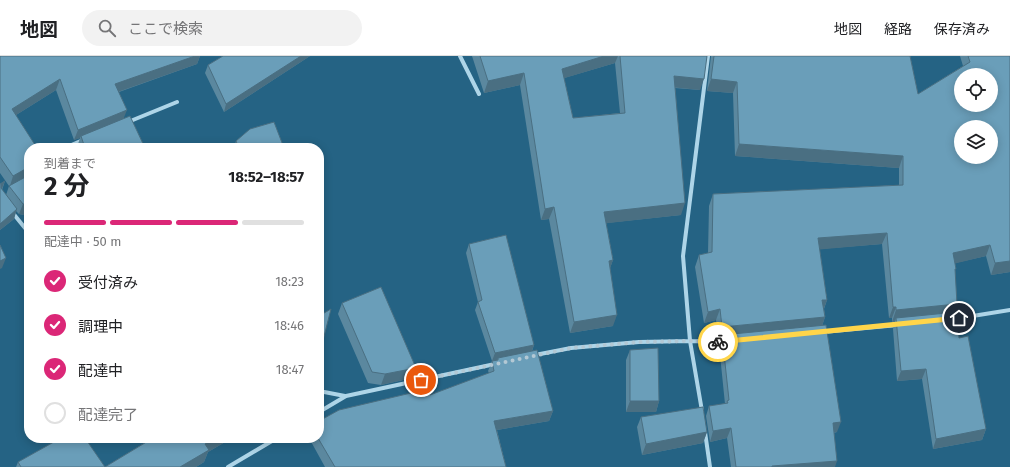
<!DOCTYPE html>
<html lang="ja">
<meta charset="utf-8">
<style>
:root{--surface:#fff;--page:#f2f2f2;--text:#202124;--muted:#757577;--line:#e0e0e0;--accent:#db2777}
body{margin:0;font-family:"Fira Sans","Noto Sans JP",sans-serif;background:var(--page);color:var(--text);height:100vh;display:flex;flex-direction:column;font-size:15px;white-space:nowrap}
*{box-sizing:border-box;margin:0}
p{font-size:13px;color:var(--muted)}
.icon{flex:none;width:22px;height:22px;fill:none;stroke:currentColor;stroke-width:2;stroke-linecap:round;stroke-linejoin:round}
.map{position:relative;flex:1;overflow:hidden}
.details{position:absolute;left:24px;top:87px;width:300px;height:300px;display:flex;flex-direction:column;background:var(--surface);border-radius:16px;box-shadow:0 2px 10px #0003}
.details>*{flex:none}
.tools{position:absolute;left:954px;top:12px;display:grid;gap:8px}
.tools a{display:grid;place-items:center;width:44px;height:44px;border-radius:50%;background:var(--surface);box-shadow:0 2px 10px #0003;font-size:20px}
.pin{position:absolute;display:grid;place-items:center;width:34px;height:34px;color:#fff;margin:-17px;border:2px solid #fff;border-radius:50%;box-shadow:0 1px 4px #0007}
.courier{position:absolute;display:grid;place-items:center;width:40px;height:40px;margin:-20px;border:3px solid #ffd54a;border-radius:50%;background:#fff;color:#222;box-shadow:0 1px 5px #0007}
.headline em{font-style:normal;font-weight:700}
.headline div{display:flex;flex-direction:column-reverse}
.headline{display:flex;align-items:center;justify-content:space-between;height:68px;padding:0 20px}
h1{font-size:26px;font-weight:700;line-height:30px}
.bar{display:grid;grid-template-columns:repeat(4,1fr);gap:6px 4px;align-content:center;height:48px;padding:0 20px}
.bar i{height:5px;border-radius:3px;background:var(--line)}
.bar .on{background:var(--accent)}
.bar p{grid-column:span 4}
ol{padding:0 20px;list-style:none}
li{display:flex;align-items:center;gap:12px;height:44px}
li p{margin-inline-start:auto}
li .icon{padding:4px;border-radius:50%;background:var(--accent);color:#fff;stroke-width:4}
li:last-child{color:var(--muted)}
li i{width:22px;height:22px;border:2px solid var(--line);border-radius:50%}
header{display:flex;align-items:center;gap:24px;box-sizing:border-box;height:56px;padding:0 20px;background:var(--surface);border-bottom:1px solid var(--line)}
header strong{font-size:19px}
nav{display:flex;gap:22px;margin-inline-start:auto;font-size:14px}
.search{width:280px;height:36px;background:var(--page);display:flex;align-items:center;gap:10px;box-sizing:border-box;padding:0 14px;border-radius:22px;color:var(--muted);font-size:15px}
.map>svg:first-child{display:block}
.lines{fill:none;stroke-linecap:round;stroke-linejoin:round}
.street{stroke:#aed5e8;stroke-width:4}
.wall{fill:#5b889f;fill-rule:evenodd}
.shaded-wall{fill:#4a6f82}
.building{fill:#6a9eb9;stroke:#4a6f82;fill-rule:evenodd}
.done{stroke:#b3c8d4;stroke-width:4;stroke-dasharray:0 7.2}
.route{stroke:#ffd54a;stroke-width:5}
</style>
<header>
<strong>地図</strong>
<div class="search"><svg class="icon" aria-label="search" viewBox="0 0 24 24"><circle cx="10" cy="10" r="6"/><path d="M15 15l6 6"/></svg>ここで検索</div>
<nav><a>地図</a><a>経路</a><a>保存済み</a></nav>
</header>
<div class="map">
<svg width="1010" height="411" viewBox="0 0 1010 411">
<rect width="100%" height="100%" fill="#256384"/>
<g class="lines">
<path class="street" d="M460,0L479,38
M128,66L177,46
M67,92L69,90L83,84
M12,156L29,177
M954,263L1010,254
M823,276L898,269
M535,299L571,292L639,286L690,285L717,286L725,285
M319,335L345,340
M702,355L690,285L683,200L708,0
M319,356L346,340L495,308
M705,376L710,411
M228,411L277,382"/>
</g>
<path class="wall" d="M0,0H200L197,8L119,36L124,62L145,92H77V91L80,82L74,84L56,34L16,59L29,92V160L19,158L16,155L14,163L0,174V128L5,125L2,134L6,139L9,130L0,117Z
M223,0H310L224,56L205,17L208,9Z
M472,0H707L700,34L675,32L681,159L606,167L613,204L610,212L613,270L570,277L549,163L541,164L520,29L484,37ZM615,7L620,57L573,62L564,22Z
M711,0H910L918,38L963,10L960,0H1010V216L991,219L986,200L955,207L954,257L959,282L986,373L982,384L933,393L922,323L897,325L893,273L895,265L892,266V262H889L882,188L819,193L827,244L824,253L825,261L822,270L837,376L834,377L835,411H731L727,382L710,386L706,360L709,350L725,348L719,289L721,282H718L716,264L704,267L695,211L699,199L708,197L709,150L713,138L899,129V112L735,100L733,37L707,35Z
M236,85L284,92H234Z
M469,188L534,289L532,295L553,355L549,365L497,374L506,411H325L309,382H319L489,317L488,315L492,305L475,254L478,246L466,197Z
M342,247L412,322L381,329L368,327L338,258Z
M630,294L659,345L656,356H626V304Z
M641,361L707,376L703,387L642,399L637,371Z
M143,382H232L208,396L204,406L196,411H16L18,406L105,411L146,386Z"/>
<path class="shaded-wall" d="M195,0H200L197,8L112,38L115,28Z
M301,0H310L224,56L226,48Z
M604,0H618L615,7L558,24L562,13Z
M524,17L520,29L484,37L488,25Z
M674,20L704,23L700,34L670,31Z
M60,23L56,34L8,64L12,53Z
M711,23L737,26L733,37L707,35Z
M127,54L123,64L81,80L80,82L74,84L78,74Z
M739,88L903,100L899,112L735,100Z
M29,111V120L10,130L13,120Z
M5,125L1,135L0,136L1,128Z
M685,147L681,159L600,168L604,156Z
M23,148L29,149V160L19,158Z
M554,151L549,163L541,164L545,153Z
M17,153L14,163L0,174V168Z
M887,177L882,188L814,194L818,182Z
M990,189L986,200L949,209L953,197Z
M6,202L2,212L0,213V205Z
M613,204L609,215V205Z
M1010,205V216L991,219L995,207Z
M822,244H827L823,255Z
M957,248L953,259L896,262L895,265L892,266L896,254Z
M893,251H896L892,262H889Z
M720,253L716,264L704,267L708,256Z
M617,259L613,270L570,277L574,266Z
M825,261L821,273L722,279L721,282H718L722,271Z
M534,289L531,297L498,302L497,304L492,305L495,297Z
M416,312L412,322L381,329L385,318Z
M926,313L922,323L897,325L901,315Z
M630,345H659L656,356H626Z
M553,355L549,365L491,375L494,365Z
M841,366L837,376L830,377L833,367Z
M731,372L727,382L710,386L713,375Z
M986,373L982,384L933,393L936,383Z
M707,376L703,387L642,399L646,388Z
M216,382H232L208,396L204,406L196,411H180L205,388Z
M837,405L835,411H772V410Z"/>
<path class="building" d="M0,0H195L115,28L127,54L78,74L60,23L12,53L37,92H29V111L13,120L0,101Z
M223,0H301L226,48L208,9Z
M480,0H604L562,13L573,62L625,57L620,0H707L704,23L674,20L685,147L604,156L613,204L609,205L617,259L574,266L554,151L545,153L524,17L488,25Z
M714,0H910L918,38L970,6L968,0H1010V205L995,207L990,189L953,197L956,213H955L957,248L896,254V251H893L887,177L818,182L827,244H822L825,261L722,271L720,253L708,256L699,199L712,196L713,138L903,129V100L739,88L737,26L711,23ZM961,19H991V49H961ZM961,71H991V101H961Z
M130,60L145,92H85L81,80Z
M274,66L284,92H239L236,85L250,73Z
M29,119V149L23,148L9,130Z
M5,125L1,128V132L17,153L0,168V128Z
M506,179L534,289L495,297L478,246L482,244L469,188Z
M0,189L6,202L0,205Z
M381,231L416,312L385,318L372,316L342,247Z
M331,253L319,300V260Z
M957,256L959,282L968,280L986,373L936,383L926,313L901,315L896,262Z
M826,269L841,366L833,367L837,405L772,410V411H736L731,372L713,375L709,350L728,347L727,345L729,344L722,279Z
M658,292L659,345H630V294Z
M537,294L553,355L494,365L506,411H335L318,382H319V365L339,354L428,333L430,339L494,315L492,305L498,304V302Z
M703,351L707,376L646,388L641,361Z
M61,382H85L105,411L153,382H216L205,388L209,394L180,411H21L18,406Z"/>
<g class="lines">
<path class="done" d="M421,324L571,292L639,286L690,285L718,286"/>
<path class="route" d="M718,286L959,262"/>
</g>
</svg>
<div class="tools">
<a><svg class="icon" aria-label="locate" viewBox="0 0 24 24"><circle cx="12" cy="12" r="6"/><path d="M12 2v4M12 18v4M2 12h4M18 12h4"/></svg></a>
<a><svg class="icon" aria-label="layers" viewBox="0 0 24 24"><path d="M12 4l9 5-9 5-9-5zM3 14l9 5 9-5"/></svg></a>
</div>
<div class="pin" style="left:421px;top:324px;background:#ea580c"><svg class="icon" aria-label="bag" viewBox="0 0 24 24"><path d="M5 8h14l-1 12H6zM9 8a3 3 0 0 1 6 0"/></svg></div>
<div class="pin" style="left:959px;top:262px;background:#1f2937"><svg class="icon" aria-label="home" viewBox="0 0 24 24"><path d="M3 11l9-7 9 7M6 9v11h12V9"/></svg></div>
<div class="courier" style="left:718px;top:286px"><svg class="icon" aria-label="bike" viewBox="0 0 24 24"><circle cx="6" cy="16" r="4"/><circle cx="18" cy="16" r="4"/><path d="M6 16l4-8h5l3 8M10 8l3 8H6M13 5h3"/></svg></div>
<section class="details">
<div class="headline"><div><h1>2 分</h1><p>到着まで</p></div><em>18:52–18:57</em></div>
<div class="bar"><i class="on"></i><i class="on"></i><i class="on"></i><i></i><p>配達中 · 50 m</p></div>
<ol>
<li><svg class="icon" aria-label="check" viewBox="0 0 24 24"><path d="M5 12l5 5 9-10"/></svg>受付済み<p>18:23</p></li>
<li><svg class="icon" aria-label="check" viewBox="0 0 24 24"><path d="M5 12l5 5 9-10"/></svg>調理中<p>18:46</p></li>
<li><svg class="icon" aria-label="check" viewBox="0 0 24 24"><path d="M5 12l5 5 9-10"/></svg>配達中<p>18:47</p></li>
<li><i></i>配達完了</li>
</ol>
</section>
</div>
